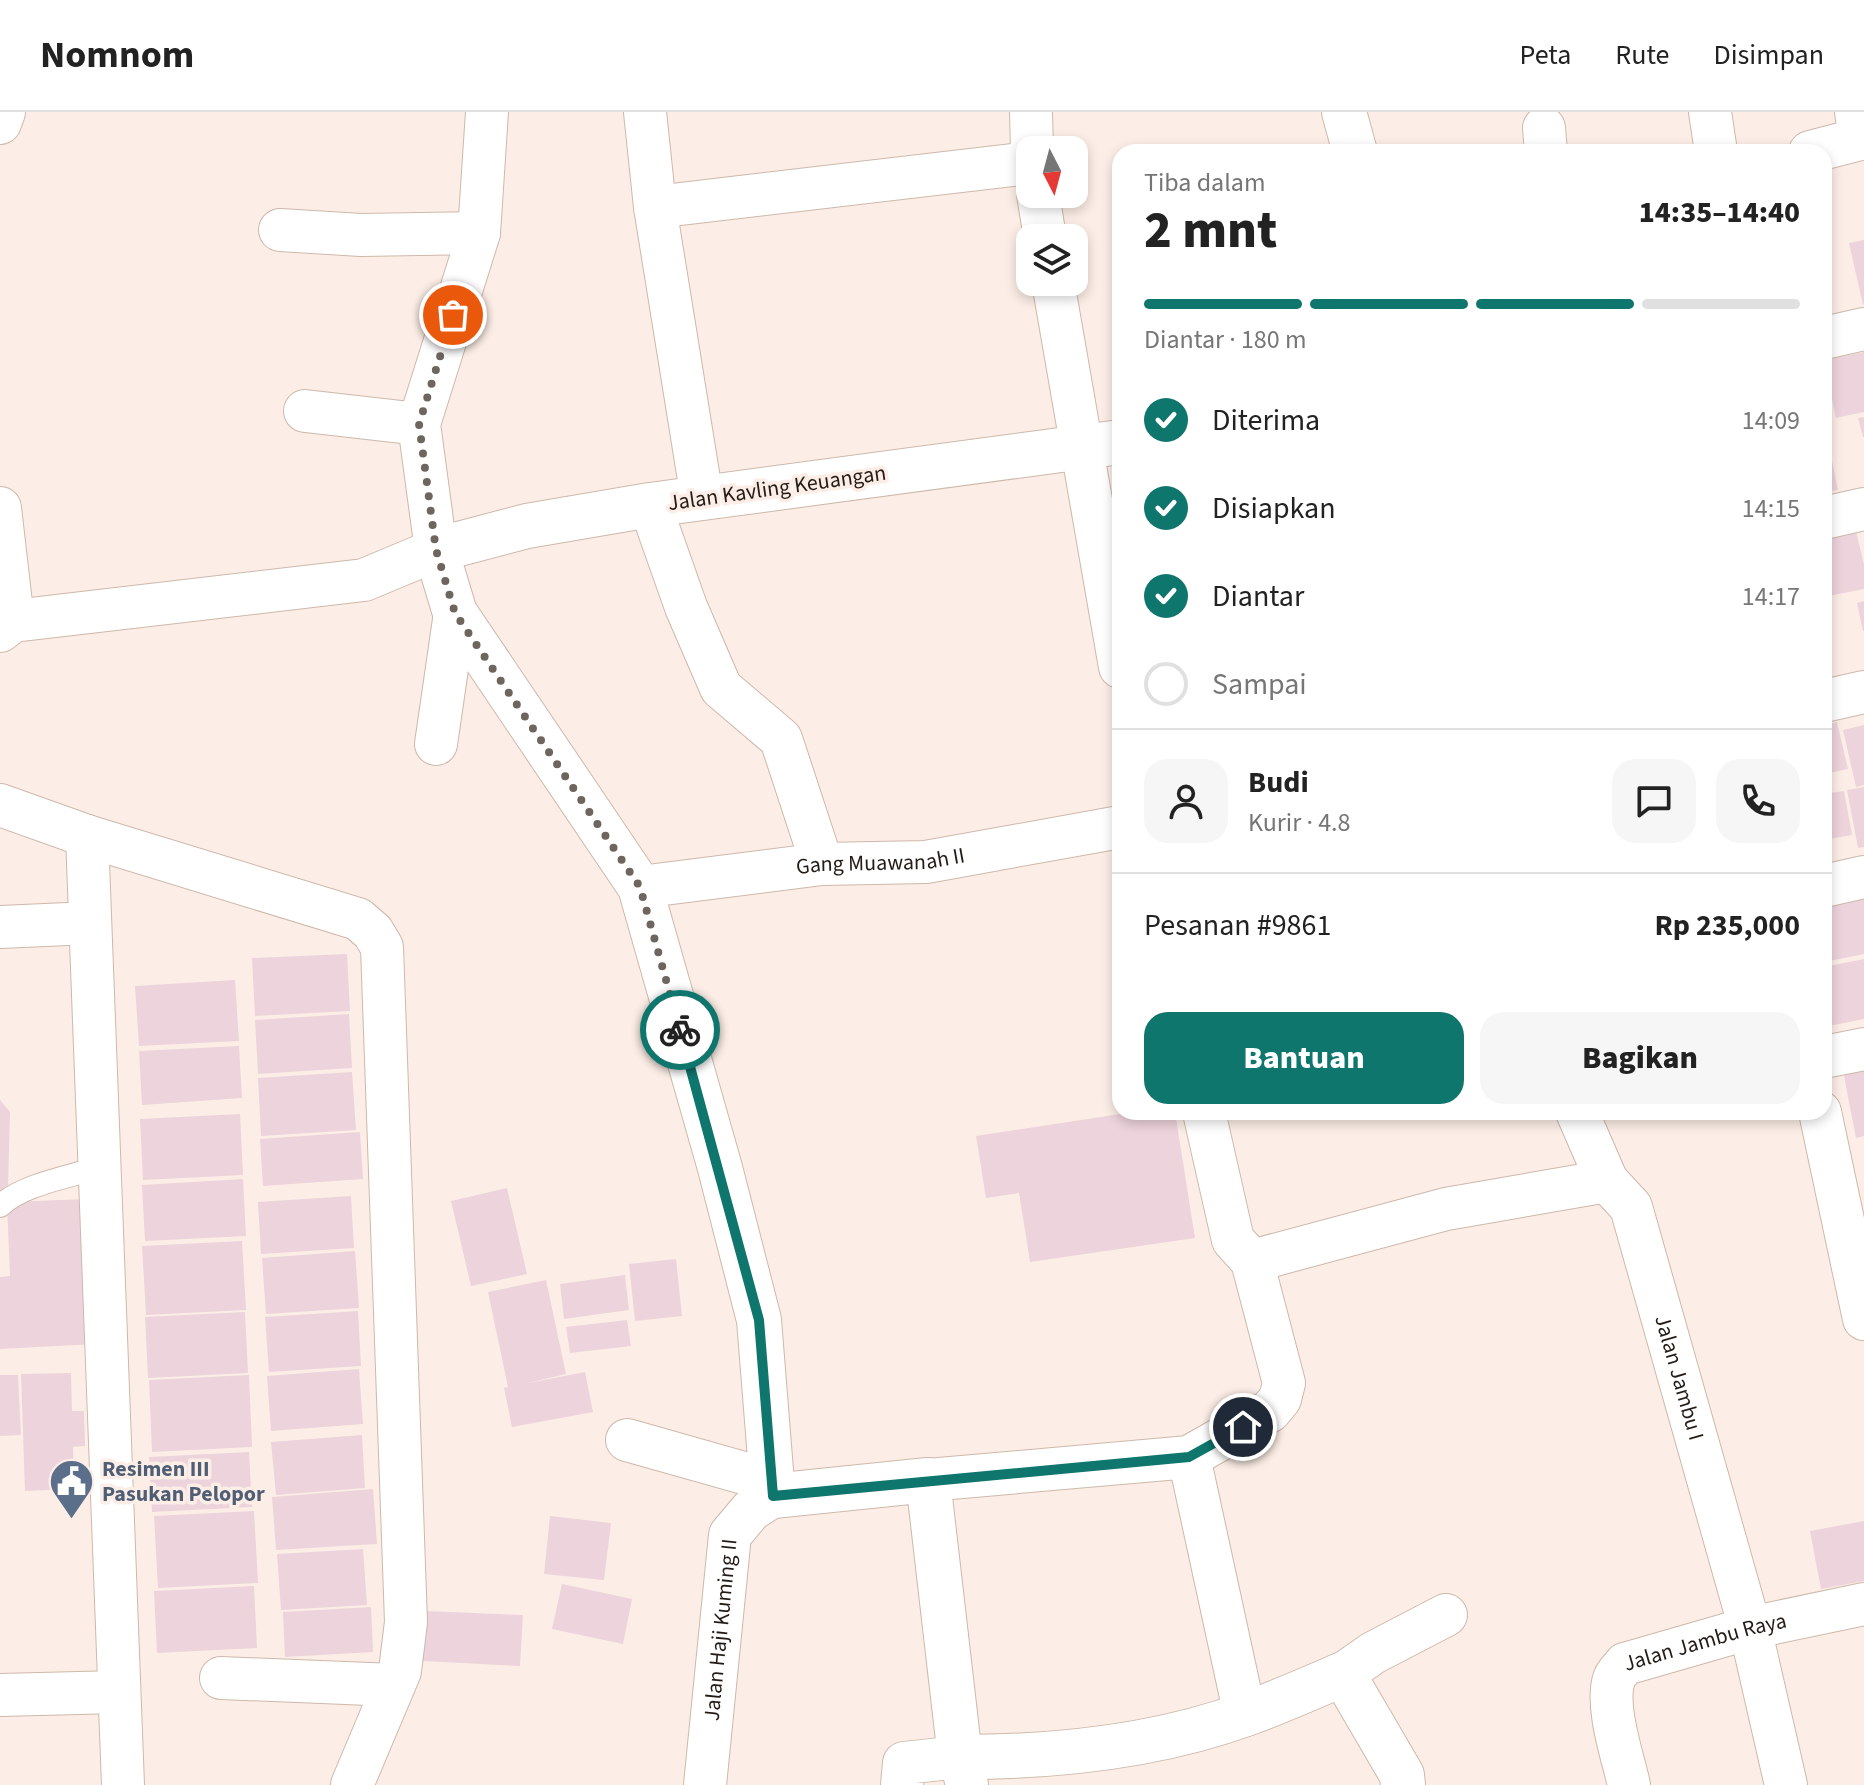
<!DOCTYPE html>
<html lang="id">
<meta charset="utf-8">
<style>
:root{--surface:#fff;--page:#f6f6f6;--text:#222;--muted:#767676;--line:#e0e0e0;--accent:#0f766e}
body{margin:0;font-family:"Source Sans 3",sans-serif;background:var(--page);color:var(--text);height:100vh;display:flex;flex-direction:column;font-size:30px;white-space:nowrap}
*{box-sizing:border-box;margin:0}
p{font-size:26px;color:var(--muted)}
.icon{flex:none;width:44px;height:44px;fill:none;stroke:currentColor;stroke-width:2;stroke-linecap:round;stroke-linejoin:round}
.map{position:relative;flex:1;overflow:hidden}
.drawer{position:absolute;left:1112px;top:32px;width:720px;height:976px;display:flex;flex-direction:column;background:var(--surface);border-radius:24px;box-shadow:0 4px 12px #0003}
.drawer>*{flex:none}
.needle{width:52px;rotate:174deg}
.fabs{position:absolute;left:1016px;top:24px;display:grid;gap:16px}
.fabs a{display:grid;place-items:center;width:72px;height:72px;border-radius:16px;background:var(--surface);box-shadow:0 4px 12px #0003;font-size:40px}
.pin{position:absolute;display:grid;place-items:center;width:68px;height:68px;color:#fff;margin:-34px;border:4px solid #fff;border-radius:50%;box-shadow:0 2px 8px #0007}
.courier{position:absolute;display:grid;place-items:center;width:80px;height:80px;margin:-40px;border:6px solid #0f766e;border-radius:50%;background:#fff;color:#222;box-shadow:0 2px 10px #0007}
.summary em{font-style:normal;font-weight:800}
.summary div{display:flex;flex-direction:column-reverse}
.summary{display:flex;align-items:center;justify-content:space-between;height:136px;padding:0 32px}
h1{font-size:52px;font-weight:800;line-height:60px}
.bar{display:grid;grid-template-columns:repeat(4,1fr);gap:12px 8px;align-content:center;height:96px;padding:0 32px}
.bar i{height:10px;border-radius:6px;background:var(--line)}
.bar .active{background:var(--accent)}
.bar p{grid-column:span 4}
.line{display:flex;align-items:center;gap:20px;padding:0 32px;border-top:2px solid var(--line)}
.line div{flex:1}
.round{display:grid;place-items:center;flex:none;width:84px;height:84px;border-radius:24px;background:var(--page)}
ol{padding:0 32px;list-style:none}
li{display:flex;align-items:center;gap:24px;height:88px}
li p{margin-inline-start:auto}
li .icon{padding:8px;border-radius:50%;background:var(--accent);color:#fff;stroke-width:4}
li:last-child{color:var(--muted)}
li i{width:44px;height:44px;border:4px solid var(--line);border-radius:50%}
.cta{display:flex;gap:16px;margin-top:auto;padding:16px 32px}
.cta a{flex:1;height:92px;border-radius:24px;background:var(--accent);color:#fff;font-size:32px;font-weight:800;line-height:92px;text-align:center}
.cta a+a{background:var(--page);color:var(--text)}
header{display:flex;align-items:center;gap:48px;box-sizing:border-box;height:112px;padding:0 40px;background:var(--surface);border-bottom:2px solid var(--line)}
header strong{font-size:38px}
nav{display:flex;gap:44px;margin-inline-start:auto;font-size:28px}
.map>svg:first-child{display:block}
.building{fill:#edd3dc}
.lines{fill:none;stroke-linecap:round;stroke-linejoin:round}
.service-casing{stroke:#ceb8ab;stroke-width:24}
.minor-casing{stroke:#ceb8ab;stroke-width:44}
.tertiary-casing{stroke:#ceb8ab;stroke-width:46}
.service{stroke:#fff;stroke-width:22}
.minor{stroke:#fff;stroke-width:42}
.tertiary{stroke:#fff;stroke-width:44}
.done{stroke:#6f655f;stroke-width:8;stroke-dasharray:0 14.4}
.route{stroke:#0f766e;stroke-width:10}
.labels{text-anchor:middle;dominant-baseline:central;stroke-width:7;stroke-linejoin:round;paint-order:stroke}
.street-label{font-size:22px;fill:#231b16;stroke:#fceee6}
.service-label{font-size:22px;font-weight:bold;fill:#4e5e75;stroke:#fceee6;text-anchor:start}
</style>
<header>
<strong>Nomnom</strong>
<nav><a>Peta</a><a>Rute</a><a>Disimpan</a></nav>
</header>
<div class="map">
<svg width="1864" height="1673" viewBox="0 0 1864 1673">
<rect width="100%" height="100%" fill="#fceee6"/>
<path class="building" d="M1864,128V192L1863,193L1849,131Z
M1864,240V300L1836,306L1824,248Z
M1825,301L1829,321L1824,322V302Z
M1864,305V325H1863L1858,306Z
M1827,325L1838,378L1824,380V326Z
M1856,419L1864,453V477L1824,485V425Z
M1864,489V519H1863L1857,491Z
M1837,610L1848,657L1824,662V613Z
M1864,613V673L1856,675L1843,618Z
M1864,675V735L1858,736L1847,678Z
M1844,679L1852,723L1824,728V682Z
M1864,786V842L1824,850V790Z
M347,842L350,899L255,904L252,846Z
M1864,847V907L1824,915V855Z
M235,868L239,929L139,934L135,874Z
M349,902L352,956L258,962L255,908Z
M239,934L242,986L142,993L139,939Z
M1864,955V1024L1856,1026L1843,959Z
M352,960L356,1018L261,1024L258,966Z
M0,988L10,1000L8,1076L0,1083Z
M1133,1000H1175L1195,1126L1030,1150L1019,1081L986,1086L976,1024Z
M240,1002L243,1063L143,1068L140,1007Z
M360,1020L363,1067L263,1074L260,1027Z
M243,1067L246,1124L145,1129L142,1073Z
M507,1076L527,1162L471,1174L451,1089Z
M351,1084L354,1136L261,1142L258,1090Z
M88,1087L95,1232L0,1237V1165L10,1164L7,1090Z
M242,1129L246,1198L146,1203L142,1134Z
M355,1139L359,1196L266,1202L262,1146Z
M676,1147L682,1204L635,1209L629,1152Z
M625,1163L629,1198L564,1207L560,1172Z
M546,1168L566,1262L523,1272L585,1260L593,1300L512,1315L504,1276L508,1275L488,1180Z
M358,1199L361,1254L269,1260L265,1205Z
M245,1200L248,1261L148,1266L145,1205Z
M627,1208L631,1234L570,1241L566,1215Z
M359,1257L363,1312L271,1319L267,1264Z
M71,1261L72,1299H84L85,1334L73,1335L74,1377L25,1379L21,1262Z
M0,1263H18L21,1323L0,1324Z
M249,1263L252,1335L152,1340L149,1268Z
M362,1323L365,1376L276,1383L271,1330Z
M249,1340L252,1395L152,1400L149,1345Z
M373,1377L377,1432L276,1438L272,1385Z
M254,1399L258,1471L158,1476L154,1404Z
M550,1404L611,1411L604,1468L544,1462Z
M1864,1409V1469L1821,1477L1810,1419Z
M363,1437L367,1493L281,1498L277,1442Z
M562,1472L632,1487L623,1532L552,1517Z
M254,1474L257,1536L157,1541L154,1479Z
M371,1495L373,1540L285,1545L283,1500Z
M425,1499L523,1503L520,1554L423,1549Z"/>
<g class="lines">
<defs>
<path id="service" d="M0,1094C23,1072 70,1065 100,1055"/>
<g id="minor">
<path d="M645,0L655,95L702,386"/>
<path d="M1031,0L1032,38"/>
<path d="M1710,0L1716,40"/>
<path d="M0,11L4,0"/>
<path d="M1544,16L1546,40"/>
<path d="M1810,40L1860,27L1856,0"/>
<path d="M1038,82L1045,126"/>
<path d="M655,95L1030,51"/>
<path d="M280,118L361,123L479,121"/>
<path d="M1053,170L1120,555"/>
<path d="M1824,226L1864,217"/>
<path d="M305,299L419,312"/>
<path d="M650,393L686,495L721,576L781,627L822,752"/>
<path d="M0,396L13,509"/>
<path d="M1824,406L1864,397"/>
<path d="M0,519L13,509L364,468L436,438L419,312L479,121L487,0"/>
<path d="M1824,589L1864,580"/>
<path d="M436,632L455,501"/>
<path d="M0,693L87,724L358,807L373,820L382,835L406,1510L400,1559L352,1673"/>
<path d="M87,724L123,1673"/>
<path d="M1824,774L1864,765"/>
<path id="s1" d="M640,775L822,752L926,750L1120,715"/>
<path d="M0,815L90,811"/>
<path d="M1824,945L1864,937"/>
<path id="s2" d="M1577,1000L1607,1069L1631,1095L1750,1516L1786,1673"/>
<path d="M1820,1000L1864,1207"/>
<path d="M1252,1149L1446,1097L1607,1069"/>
<path d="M627,1328L772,1369"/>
<path d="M1189,1345L1245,1603"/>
<path d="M928,1368L1189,1345L1270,1299L1280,1287L1284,1271L1252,1149L1233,1128L1204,1000"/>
<path d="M1343,1562L1373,1541L1446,1503"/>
<path d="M221,1566L394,1573"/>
<path d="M0,1583L119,1580"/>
<path id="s3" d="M705,1673L730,1423L751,1398L773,1384"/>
<path d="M902,1673L904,1651L960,1645L967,1673"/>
<path id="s4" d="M1629,1673C1623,1646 1605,1594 1614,1567C1615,1562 1622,1556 1625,1552L1750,1516L1864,1492"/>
</g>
<path id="tertiary" d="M1344,0L1355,40
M1120,330L650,393L527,414L436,438L455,501L640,775L720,1056L759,1208L773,1384L928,1368L960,1645C1057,1645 1155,1635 1246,1602C1279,1590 1311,1576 1343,1562L1402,1663L1403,1673"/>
</defs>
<use href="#service" class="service-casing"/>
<use href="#minor" class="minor-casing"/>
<use href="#tertiary" class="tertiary-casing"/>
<use href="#service" class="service"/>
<use href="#minor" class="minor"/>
<use href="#tertiary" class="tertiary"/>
</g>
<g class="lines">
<path class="done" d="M453,203L419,312L436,438L455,501L640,775L680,918"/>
<path class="route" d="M680,918L759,1208L773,1384L1189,1345L1243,1315"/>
</g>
<defs>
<symbol id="civic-pin" viewBox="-11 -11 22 30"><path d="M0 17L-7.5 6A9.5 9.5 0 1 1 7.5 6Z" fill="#5c6f8a" stroke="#fceee6"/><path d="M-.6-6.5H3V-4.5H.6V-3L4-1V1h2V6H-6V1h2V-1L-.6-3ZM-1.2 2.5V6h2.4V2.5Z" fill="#fff"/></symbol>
</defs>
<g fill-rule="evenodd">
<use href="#civic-pin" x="46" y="1344" width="51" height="69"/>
</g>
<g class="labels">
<g class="street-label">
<text transform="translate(777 376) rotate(-8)">Jalan Kavling Keuangan</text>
<text stroke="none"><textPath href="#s1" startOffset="242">Gang Muawanah II</textPath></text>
<text stroke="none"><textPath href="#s2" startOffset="288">Jalan Jambu I</textPath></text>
<text stroke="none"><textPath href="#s3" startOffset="156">Jalan Haji Kuming II</textPath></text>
<text stroke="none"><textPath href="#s4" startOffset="210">Jalan Jambu Raya</textPath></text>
</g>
<g class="service-label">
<text x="102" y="1357">Resimen III<tspan x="102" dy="25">Pasukan Pelopor</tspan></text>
</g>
</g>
</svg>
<div class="fabs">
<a><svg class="needle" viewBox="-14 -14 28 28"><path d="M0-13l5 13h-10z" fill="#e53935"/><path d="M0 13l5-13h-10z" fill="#767676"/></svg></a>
<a><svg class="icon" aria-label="layers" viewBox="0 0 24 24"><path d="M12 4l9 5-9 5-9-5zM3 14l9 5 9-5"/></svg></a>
</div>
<div class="pin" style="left:453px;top:203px;background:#ea580c"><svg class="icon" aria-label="bag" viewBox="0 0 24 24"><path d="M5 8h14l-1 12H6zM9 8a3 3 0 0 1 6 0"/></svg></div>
<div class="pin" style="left:1243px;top:1315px;background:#1f2937"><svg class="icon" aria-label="home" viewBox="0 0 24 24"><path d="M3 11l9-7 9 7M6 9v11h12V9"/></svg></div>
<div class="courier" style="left:680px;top:918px"><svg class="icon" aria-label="bike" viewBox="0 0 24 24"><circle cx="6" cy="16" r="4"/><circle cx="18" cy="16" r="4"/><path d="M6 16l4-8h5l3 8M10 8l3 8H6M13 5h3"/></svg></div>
<section class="drawer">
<div class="summary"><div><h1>2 mnt</h1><p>Tiba dalam</p></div><em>14:35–14:40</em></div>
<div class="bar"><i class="active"></i><i class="active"></i><i class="active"></i><i></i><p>Diantar · 180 m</p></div>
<ol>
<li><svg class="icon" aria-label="check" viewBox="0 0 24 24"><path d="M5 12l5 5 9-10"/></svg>Diterima<p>14:09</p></li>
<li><svg class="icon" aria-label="check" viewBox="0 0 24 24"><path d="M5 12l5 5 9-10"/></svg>Disiapkan<p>14:15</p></li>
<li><svg class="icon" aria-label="check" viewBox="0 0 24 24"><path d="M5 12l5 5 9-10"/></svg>Diantar<p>14:17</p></li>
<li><i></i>Sampai</li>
</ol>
<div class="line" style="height:144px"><a class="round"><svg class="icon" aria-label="person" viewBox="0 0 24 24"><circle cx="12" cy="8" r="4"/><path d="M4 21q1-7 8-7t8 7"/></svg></a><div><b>Budi</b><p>Kurir · 4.8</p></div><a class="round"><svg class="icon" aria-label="chat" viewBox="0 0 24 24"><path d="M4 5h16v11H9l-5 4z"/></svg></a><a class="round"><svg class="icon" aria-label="phone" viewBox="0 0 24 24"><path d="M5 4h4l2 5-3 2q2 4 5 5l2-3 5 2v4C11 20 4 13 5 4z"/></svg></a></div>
<div class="line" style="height:104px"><div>Pesanan #9861</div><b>Rp 235,000</b></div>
<div class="cta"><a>Bantuan</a><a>Bagikan</a></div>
</section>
</div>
